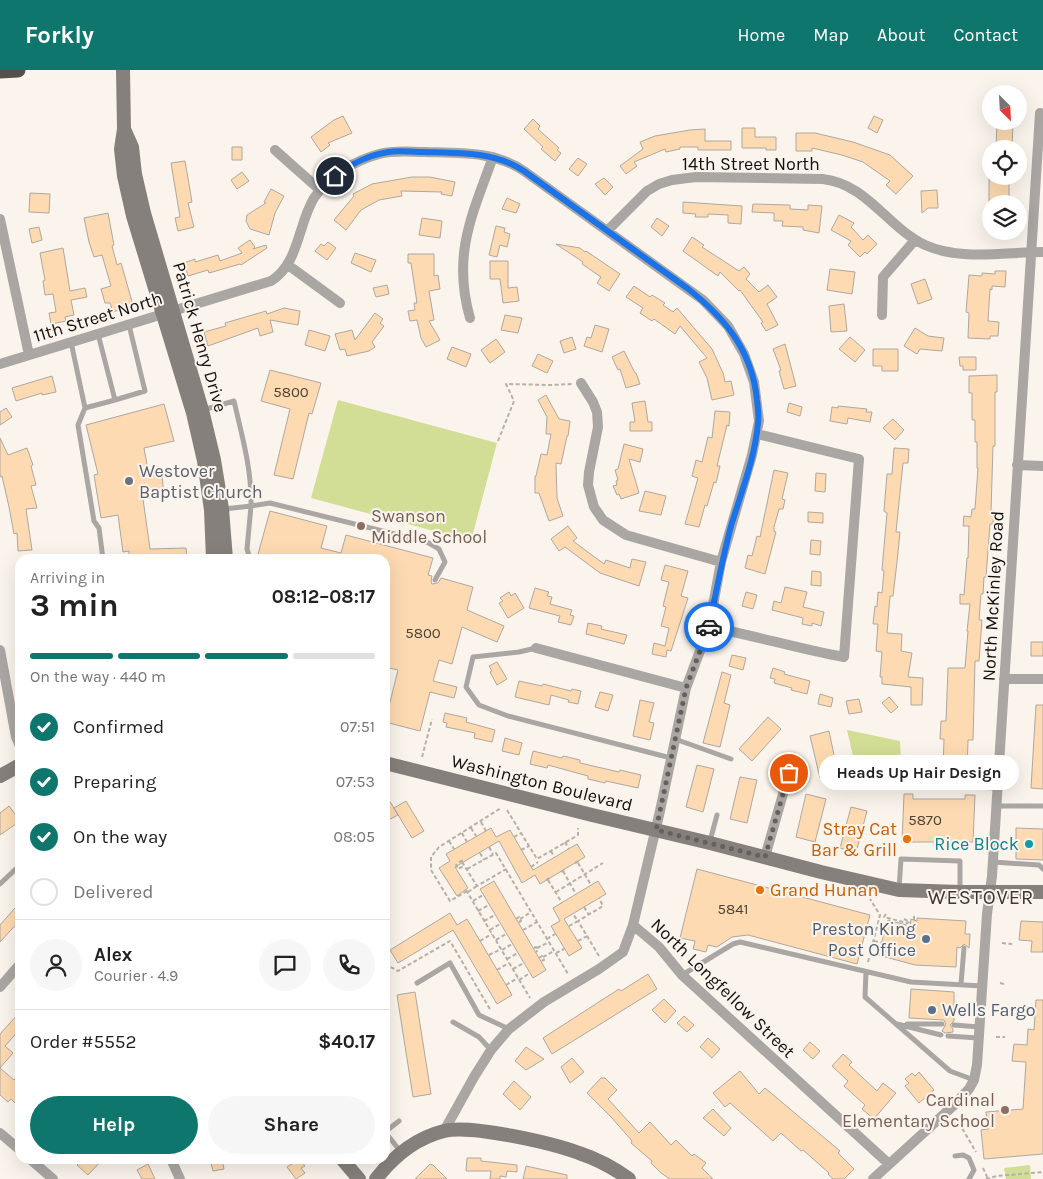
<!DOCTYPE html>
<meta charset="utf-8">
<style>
:root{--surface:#fff;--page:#f6f6f6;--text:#222;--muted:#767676;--line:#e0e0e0;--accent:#0f766e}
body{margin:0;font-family:Karla,sans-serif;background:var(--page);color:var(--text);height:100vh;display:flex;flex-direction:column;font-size:19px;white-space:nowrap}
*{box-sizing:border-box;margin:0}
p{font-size:16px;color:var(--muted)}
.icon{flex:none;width:28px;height:28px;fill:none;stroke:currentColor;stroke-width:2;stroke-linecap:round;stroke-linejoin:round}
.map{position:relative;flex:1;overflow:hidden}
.details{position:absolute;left:15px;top:484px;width:375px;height:610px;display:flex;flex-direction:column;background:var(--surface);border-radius:15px;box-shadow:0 5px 20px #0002}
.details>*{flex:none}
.needle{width:32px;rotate:156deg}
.fabs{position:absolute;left:982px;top:15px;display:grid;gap:10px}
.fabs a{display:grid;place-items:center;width:45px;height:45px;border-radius:50%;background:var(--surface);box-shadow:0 5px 20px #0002;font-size:25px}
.pin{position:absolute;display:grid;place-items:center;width:42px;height:42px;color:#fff;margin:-21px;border:2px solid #fff;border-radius:50%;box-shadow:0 1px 5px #0007}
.courier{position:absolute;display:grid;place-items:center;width:50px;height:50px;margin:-25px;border:4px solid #1a73e8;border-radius:50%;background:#fff;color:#222;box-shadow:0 1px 6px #0007}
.bubble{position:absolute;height:35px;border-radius:18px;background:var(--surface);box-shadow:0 5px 20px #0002;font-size:16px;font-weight:700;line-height:35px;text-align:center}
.headline em{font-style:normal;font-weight:700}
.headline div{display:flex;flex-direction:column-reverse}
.headline{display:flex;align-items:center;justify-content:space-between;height:85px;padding:0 15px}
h1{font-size:32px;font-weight:700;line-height:38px}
.bar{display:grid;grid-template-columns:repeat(4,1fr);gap:8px 5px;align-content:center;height:60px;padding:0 15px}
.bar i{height:6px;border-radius:4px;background:var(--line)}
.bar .on{background:var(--accent)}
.bar p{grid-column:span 4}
.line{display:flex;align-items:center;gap:12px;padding:0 15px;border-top:1px solid var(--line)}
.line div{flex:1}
.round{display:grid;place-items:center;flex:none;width:52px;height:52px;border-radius:26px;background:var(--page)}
ol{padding:0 15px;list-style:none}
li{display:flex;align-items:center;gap:15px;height:55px}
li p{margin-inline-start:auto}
li .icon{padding:5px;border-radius:50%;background:var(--accent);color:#fff;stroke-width:4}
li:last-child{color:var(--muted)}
li i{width:28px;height:28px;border:2px solid var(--line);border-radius:50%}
.primary-button{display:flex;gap:10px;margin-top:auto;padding:10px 15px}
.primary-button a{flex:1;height:58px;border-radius:30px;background:var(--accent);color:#fff;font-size:20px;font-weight:700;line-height:58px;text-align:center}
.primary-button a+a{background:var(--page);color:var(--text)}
header{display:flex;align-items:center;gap:30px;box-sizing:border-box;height:70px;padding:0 25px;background:var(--accent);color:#fff}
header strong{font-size:24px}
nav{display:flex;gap:28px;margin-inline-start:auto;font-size:18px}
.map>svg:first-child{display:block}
.green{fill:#d2dd96}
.building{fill:#fddab1;stroke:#aea8a0}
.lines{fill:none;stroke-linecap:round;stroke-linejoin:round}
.path{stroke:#b5b0a9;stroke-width:2;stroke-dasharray:4 2.5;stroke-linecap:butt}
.lane{stroke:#aaa6a4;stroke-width:5}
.street{stroke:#aaa6a4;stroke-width:10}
.secondary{stroke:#86807c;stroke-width:14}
.highway{stroke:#564e4a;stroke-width:15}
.done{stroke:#64605c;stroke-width:5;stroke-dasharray:0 9}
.route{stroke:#1a73e8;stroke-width:6}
.worship-dot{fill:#6b7280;stroke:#fbf4ec;stroke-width:2}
.education-dot{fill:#8d6e63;stroke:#fbf4ec;stroke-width:2}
.food-dot{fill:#e8710a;stroke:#fbf4ec;stroke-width:2}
.culture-dot{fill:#0f9aa8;stroke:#fbf4ec;stroke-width:2}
.service-dot{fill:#5c6f8a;stroke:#fbf4ec;stroke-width:2}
.labels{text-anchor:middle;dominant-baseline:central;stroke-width:4;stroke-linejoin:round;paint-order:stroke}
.number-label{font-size:15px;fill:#4e4337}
.street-label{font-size:18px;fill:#13110e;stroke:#fbf4ec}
.worship-label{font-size:18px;fill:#5b616d;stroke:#fbf4ec;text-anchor:start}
.education-label{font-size:18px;fill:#785e54;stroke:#fbf4ec;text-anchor:start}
.food-label{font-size:18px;fill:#c56008;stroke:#fbf4ec;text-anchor:end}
.culture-label{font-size:18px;fill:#0d838f;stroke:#fbf4ec;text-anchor:end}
.service-label{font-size:18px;fill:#4e5e75;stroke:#fbf4ec;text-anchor:end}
.quarter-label{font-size:20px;letter-spacing:1px;fill:#3c3731;stroke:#fbf4ec}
</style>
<header>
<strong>Forkly</strong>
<nav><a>Home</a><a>Map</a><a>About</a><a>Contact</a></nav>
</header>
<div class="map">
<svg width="1043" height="1109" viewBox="0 0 1043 1109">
<rect width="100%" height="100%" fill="#fbf4ec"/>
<path class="green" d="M338,330L497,373L471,471L311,428Z
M847,660L900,671L902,717L858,708Z
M1030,1095L1031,1109H1006L1004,1098Z"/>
<path class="building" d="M343,46L352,63L328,73L330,75L321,82L311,67L334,50Z
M874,46L883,50L877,63L868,58Z
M533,49L540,56L538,59L559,78L557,80L561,83L555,91L541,79L543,77L524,59Z
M997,51H1013L1012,79H996Z
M742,58H755V67H776V80H766V78H742Z
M705,59V71H731V80H698V77H680V79L666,82L665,79L634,92L637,96L626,104L620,96L643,79L640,72L655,66L690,60Z
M796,63H815L853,72L890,85L913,106L896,124L886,115L890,111L863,92L842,85L812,78V81H796Z
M232,77H242V90H232Z
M578,88L587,94L578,106L569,99Z
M185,91L192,132L188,133L194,157L178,161L175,148L180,147L171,93Z
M242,102L249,111L237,119L231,110Z
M989,106H1009V134H989Z
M412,107H430L455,112L452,126L441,124L442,122L401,121L402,126L379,130L361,140L346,160L334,150L354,126L353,124L372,114Z
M604,108L613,117L605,125L595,114Z
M271,119L284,126L275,143L269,165L250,159L246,151L247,145L266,133L264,132Z
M937,120L938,138H928L922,143L921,121Z
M30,123L50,124L49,143L29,142Z
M507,128L520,134L516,143L502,139Z
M683,132L742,136L741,154L728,153V145L708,144V147H695L696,144L683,143Z
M753,134L790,135V139L808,140V135L822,136L819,163L803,160V157L782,156L783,151H774V143L752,142Z
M108,143L114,175L112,176L117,195L121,193L133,235L113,242L110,233H105L101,219L111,216L102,185L94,187L89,172L84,148Z
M839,145L854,153L851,157L863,170L868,165L877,174L867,184L865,182L860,187L848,175L851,171L831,160Z
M422,148L442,151L440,168L419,165Z
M657,148L669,156L662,166L651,157Z
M496,156L505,158L504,162L510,164L507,177L500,175L497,187L489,185Z
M39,157L42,170L32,173L29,159Z
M692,167L704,175L702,177L739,201L744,197L750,204L746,209L759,222L768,215L777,227L767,234L778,255L766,261L761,253L763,252L740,220L739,221L720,202L718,206L683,181Z
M250,170L255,177L253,179L266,175L267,178L241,195L240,194L209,203L208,200L188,206L184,193L195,189V192L218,185L220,191L242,183L238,178Z
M328,172L336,178L327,190L315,181L321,174L324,176Z
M556,174L580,178L585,182L586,181L620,204L609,221L597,213L601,207L582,194L583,192Z
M63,178L70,221L85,218L87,227L71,230L74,245L65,247L66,251L51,254L49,243L56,242L53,224L45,225L43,211L45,210L40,183Z
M355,183L376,190L371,202L351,193Z
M408,184H434V206L438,205L440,219L429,221L434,250L429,251L440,270L426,277L421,268L417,250L410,251L408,241L415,240L414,233H417L411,193H408Z
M490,191H508V218L517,217L519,231L503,233L500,209H490Z
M830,199L855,202L852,224L827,220Z
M995,201H1006L1005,217L992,216V220L990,219L988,251L999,252L998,266H990V269L968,268L969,243L966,242L969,205L982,206V203L995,204Z
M925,209L932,229L918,234L911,214Z
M387,215L389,224L376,227L373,218Z
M634,216L650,227L652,225L665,233L663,235L673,242L677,238L712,279L723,303L725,312L731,311L734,325L712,330L707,308L699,292L707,288L680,256L675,264L654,249L652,251L640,243L643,238L626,227Z
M844,234L847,261L831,262L829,236Z
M284,238L300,241L298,255L270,250L273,262L260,266L258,258L208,276L204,262L226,256L225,253L266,241L267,244Z
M375,243L383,249L380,253L384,256L372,272L375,277L369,281L347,286L345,279L340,280L335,264L352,260L355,270Z
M505,245L522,248L518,263L501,260Z
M595,255L609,259L602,282L584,276L587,267L591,268Z
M915,258L928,266L944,268L942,281L920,279L917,284L904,276Z
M309,260L330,266L325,281L305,275Z
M572,267L576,279L564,283L560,271Z
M850,267L865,280L855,292L839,279Z
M496,269L505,282L490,293L481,280Z
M785,274L796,316L784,319L779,301L781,300L773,279Z
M452,277L471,284L466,297L447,289Z
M873,279H898V301H882V296H873Z
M624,281L635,303H636L640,314L626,318L620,299L618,300L612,287Z
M538,284L553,291L547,303L532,296Z
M959,287H976V300H963V296H960Z
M270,300L321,313L312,344L309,343L293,409L274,405L290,339L261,331Z
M997,305V322H995V376H993L991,441H994L993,454H990L986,507H984L983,524H981L979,550H982L979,591H975L973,670H968L967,702L943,701L944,669H940L941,651H946L948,598H965L968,561H967L970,534H960V524L964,525L967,488H968L969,456H963L964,446L971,447L972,439H975L978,398H977V372H975V350H972V323H969V306Z
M52,306L56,322L42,325V323L16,331L12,318Z
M546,325L559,349L570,351L568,366H567L561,394L556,393L557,428L563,446L549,451L539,423H535V406H536L541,384L547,385L551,364H546L547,347L538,330Z
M645,331L648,352H652V361H630V352H635L632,333Z
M789,333L802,337L800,346L787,342Z
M164,334L174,371L144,378L149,406L162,405L164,426L143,429L150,479L186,478L187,489H129V481L123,482L118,445L101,448L94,405L98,404L86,355Z
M838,336L867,339L866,342H872L870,352L848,348L847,354L830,351L832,337L838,338Z
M6,338L12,347L0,355V342Z
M715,341L730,342L729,356L727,355L717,396H720L716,413L714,412L707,436L705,435L699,457L685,454L698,408L692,406L696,390L702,392L708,367L712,368Z
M893,349L904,360L895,370L883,358Z
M0,368L8,385L27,378L33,395L31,396L36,415L31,416L37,438L26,439L32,480L18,481L17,463L14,464L9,437L2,406L0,407Z
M624,374L643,379L640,392L629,389L639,423L621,429L619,424L617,425L613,416L617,415L616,411L618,410L615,400L618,399Z
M894,378L909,379L908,393H903L896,462H900L897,492L893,526H890L887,563L902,564L901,581L912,583L908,607L923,608L922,635H911V617L882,614V607H880L882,582L876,581L878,554H873L875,536L877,537L878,522L882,523L884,501L882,500L887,443L884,441L887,404H892Z
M774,400L788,403L782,429L785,430L783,439H779L774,457V461L776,462L765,504L745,498L748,485L752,486L757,466L760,467Z
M816,403L826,404L825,422L815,421Z
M645,421L666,426L661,445L639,441Z
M270,441L327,456L321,478L341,483L346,465L433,488L428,505L432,506L431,511L432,514L438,513L441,508L473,517L467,540L504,556L497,572L462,557L452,594L439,590L433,611L457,617L454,628L430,622L420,661L385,652L398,600L385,597V489H274L258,484Z
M808,442L823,443V453L808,452Z
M568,456L577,468L573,471L604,494L606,490L630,498L632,489L646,492L639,516L600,503L565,477L559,481L551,469Z
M811,470L821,471L820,485L810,484Z
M665,495L688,501L681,526L688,528L671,581L667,580L666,587L652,584L654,573L665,576L669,558L661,556L666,537L663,536L669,512L661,510Z
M812,501L821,502V516L811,515Z
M785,517L807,522L803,537L824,542L821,556L812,553V556L802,554L803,548L772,540L774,531L781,533Z
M535,518L549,522L547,526L552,527L550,534L572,540L570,545L574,546L571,555L558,552L560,546L529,538Z
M509,522L511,526L515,523L524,538L508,548L499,533L503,531L500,528Z
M746,522L757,525L753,539L742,536Z
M588,553L602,556L601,559L627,565L624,574L586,564Z
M1031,572H1043V586H1031Z
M732,585L746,588L743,600L729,596Z
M497,592L507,609L497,615L490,602L492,601L489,596Z
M773,598L785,602L784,604L810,611L807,624L791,620L792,618L774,613L775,609L770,608Z
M722,602L731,605L724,633L730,635L720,677L703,673Z
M519,611L542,616L543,614L571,621L572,619L581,621L578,634L568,632L569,630L551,625L549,635L515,627Z
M600,622L613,625L608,641L595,637Z
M820,624L833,628L831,637L818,634Z
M889,627L898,637L891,643L882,633Z
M859,629L862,642L849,644L846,631Z
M640,630L654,633L649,652L654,653L650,670L633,666Z
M1036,635H1043V719L1031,718Z
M445,643L467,648L466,652L495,660L492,672L474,668L475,663L446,657L447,653L443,652Z
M768,647L781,659L752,691L739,679Z
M829,661L838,704L820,708L810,666Z
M505,668L522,673L519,685L502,681Z
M533,681L562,688L563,686L572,688L580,690V693L619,702L620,700L641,705L638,718L606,711L605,713L588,709V706L548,695L547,698L530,694Z
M697,695L714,699L703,742L686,737Z
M740,707L757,710L747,753L730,749Z
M385,723L398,745L385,752Z
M806,724L826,729L815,772L796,767Z
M904,724H913V729H965V725H975L973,772H902Z
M406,731L424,761L412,768L394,738Z
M9,736L20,751L0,765V743Z
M851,737L867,741L856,783L840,778Z
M491,758L496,767L510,760L533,800L577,774L585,787L540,814L535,805L522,813L499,771L455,797L468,818L457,826L439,798L450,791L446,784Z
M1016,758L1043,759V790L1016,789Z
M697,799L870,845L857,894L748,865L732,867L717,877L708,875L706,882L693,879L695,871L680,868Z
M494,811L546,900L533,908L480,819Z
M598,811L606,824L564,849L582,878L569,886L551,856L560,851L553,838Z
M15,838L20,843V850L0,872V855Z
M450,843L457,855L467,849L512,925L497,934L453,860L398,893L390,880Z
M917,848L966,851L965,864H970L969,878L964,874L960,878L957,877L956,897L915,895L878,885L888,850L910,856L911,849L917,851Z
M1021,851L1043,852V882H1031L1032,871L1019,870Z
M648,904L657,919L552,984L543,968L619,919L621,921Z
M911,919L954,922V951L950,955L953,959V962L945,963L942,961L946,954L944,950L909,948Z
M415,922L431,1024L413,1027L397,925Z
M664,929L676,941L665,953L652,940Z
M1036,930H1043V1084L984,1089L981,1060L988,1059L986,1042L1023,1039L1026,992L1012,991L1014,974L1027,975L1028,959L1034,960Z
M20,942V959L5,976L13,983L0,998V964Z
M684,946L694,955L687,962L677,953Z
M708,968L720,979L712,988L700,977Z
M810,972L820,981L813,989L803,980Z
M526,977L544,989L526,1000L515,991Z
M843,984L852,992L849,995L877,1021L883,1013L896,1023L874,1049L862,1039L865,1035L844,1016L848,1011L832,996Z
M572,988L584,1002L570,1013L561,997Z
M0,998L14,1010L20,1003V1027L15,1033L11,1029L8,1032L0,1025Z
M740,1001L759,1024L765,1018L840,1081L838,1083L854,1099L844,1109H833L828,1104L829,1103L803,1080L801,1081L781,1063L773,1071L730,1033L725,1037L713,1023Z
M919,1002L934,1020L919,1033L905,1016L909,1013L905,1009L912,1003L915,1006Z
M601,1008H605L617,1020L608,1029L639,1063L650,1052L671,1075L676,1070L692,1086L694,1084L706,1093L702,1098L713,1109H670L661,1103L651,1093L652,1091L631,1073L632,1071L612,1048L587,1023Z
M514,1011L531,1027L520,1040L503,1024Z
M713,1039L731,1058L724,1066L703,1048Z
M467,1088H481V1091L517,1095V1102L507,1101L506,1107L500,1106V1109H490L491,1101H466Z
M83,1089H103L88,1105L77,1095Z
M210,1089H222L224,1099L213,1101Z
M299,1089L305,1096L301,1098L305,1103L296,1109L287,1097Z
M148,1094L155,1109H142L137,1100Z
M430,1094L433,1095L447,1109H415Z
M526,1096L567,1105V1109H523Z"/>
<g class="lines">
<path class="path" d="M498,371L514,331L506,314L551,315L572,314
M385,610V613
M422,687L432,649
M507,740L537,789L578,765V758
M481,752L486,761
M471,758L476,766
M462,763L467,772
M514,767L521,763
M449,771L454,779
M565,772L569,779
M489,777L493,784
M521,780L529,776
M551,781L554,787
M480,783L484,790
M459,792L464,790
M462,792L477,816L506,799
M575,793L579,791
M578,793L591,815
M456,794L458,799L464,796
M531,797L538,792
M467,799L496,783L568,904
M563,801L576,824
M561,802L564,800
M546,810L550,808
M548,810L562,833
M466,820L530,928
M467,821L450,831L431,800V787L439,777L501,738
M468,822L477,816
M556,822L603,793
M473,831L483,825
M584,837L589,845
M478,841L489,835
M886,844L884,847L907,853L910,852
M516,849L519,847L521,851L518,853
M520,849L531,842
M904,849L910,852
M914,850V846
M484,851L495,845
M569,856L578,851L573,844
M490,860L500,854
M523,860L537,852
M547,869L555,864
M496,870L506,864
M480,871L492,864
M578,871L587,866
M874,871L882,873
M1002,873L1012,874
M534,878L536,877L538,880L536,882
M537,878L549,872
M502,880L512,874
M556,883L564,879
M489,885L501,879
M599,886L578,851L603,836L599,828
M543,887L554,881
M539,888L542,886L544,890L541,891
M507,889L518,883
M868,892L880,845L870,829
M385,894L398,901L450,871L491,941
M513,899L524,893
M497,900L509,893
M519,910L530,903
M1000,913L1004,914
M506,915L518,908
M996,967H1005
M959,1053L976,1082
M983,1098L988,1109
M986,1109L997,1106L1043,1102"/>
<path class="lane" d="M71,272L85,338L78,355L94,451L99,458L103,489
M115,330L145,321L129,255
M85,338L115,330L98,264
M203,340L234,331C242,366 252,400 251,436L270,433L427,472L439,479L445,492L435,510
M224,439L251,436L247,479L250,489
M536,578L519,582L473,587L466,617L479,635L508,646L671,688
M675,669L731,689
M906,715L997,718
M997,736H1043
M710,771L717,745
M993,792L1039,795L1043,799
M0,814L20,795
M899,819L901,789L960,791V822
M866,902L865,927L950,1001L974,1010
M682,905L733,874L740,872L911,912L982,916
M417,913L450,893L479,945L509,959
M961,914L964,878
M453,952L479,967L491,980
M897,954L941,965
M907,954H942
M954,955L979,957
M948,966L978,968
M385,1062L401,1082
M385,1062L399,1051
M955,1086L963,1085L969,1088L974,1100L969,1109"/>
<path class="street" d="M275,80L320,120
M0,149L29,285
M607,161L647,121L659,114L672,110L696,107L823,109C867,114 887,157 925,175C961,191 1005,182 1043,182
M288,195L340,233
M882,245L883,207L915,170
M470,248C452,185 472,145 493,87
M0,294L271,211C299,194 298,154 314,128C328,106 354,91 379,84C394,80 409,82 425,82C459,83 495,81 524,101L703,230L728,256L744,284L754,312L759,351L752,385L721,492L709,557L686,618L660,741L633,855L659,877L682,905L889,1094
M581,313L593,332L597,342L598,357L589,402L588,415L594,437L603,450L626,465L721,492
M1017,395L1043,396
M709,557C754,565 798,579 844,587L859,389L757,364
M536,578L686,618
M0,580L16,667L20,676
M1004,609H1043
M765,787L789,703
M0,917L20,894
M444,1061L474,1007L491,980L509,959L544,932L599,899L623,882L633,855
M0,1063L20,1080
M30,1089L53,1109
M171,1089L180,1109
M873,1109L953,1036L969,1019L974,1010L977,995L987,844L992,806L1040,43"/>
<path class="secondary" d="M123,0L124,59L121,79L124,106L133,146L193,343L204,391L211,440L213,489
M124,59L132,77L135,104L144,143L202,340L214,390L222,439L226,489
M385,693L592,745L710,773L821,802L899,820L960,822H1043
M0,706L20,695
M342,1089L359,1109
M376,1109C393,1087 416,1068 444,1061C470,1054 552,1073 579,1083C597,1089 614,1098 629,1109"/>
<path class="highway" d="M0,1L18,0"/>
</g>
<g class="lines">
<path class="done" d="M709,557L686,618L656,760L765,787L789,703"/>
<path class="route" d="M335,106C350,94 370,85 388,82C399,80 411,82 423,82C457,83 494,81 524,101L687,218C725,248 752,280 757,330C758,338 759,346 758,353C755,388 741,423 731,456C722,490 716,523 709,557"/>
</g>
<circle class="worship-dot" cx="129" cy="411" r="5"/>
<g class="education-dot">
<circle cx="361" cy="456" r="5"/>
<circle cx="1005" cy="1040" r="5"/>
</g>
<g class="food-dot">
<circle cx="907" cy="769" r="5"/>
<circle cx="760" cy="820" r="5"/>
</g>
<circle class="culture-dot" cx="1029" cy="774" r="5"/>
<g class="service-dot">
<circle cx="926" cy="869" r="5"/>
<circle cx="932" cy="940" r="5"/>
</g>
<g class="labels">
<g class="number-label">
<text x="291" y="322">5800</text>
<text x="423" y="563">5800</text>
<text x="925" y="750">5870</text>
<text x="733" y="839">5841</text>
</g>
<g class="street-label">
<text x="751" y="94">14th Street North</text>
<text transform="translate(98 247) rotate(-17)">11th Street North</text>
<text transform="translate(200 267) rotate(74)">Patrick Henry Drive</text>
<text transform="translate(993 526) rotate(-87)">North McKinley Road</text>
<text transform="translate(542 713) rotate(14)">Washington Boulevard</text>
<text transform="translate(723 918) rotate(44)">North Longfellow Street</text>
</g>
<g class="worship-label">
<text x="139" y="401">Westover<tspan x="139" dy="21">Baptist Church</tspan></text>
</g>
<g class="education-label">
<text x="371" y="446">Swanson<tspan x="371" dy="21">Middle School</tspan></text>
<text x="995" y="1030" text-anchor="end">Cardinal<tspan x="995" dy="21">Elementary School</tspan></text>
</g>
<g class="food-label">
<text x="897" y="759">Stray Cat<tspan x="897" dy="21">Bar &amp; Grill</tspan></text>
<text x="770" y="820" text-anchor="start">Grand Hunan</text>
</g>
<g class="culture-label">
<text x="1019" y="774">Rice Block</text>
</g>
<g class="service-label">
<text x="916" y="859">Preston King<tspan x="916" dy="21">Post Office</tspan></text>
<text x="942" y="940" text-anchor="start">Wells Fargo</text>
</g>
<g class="quarter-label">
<text x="981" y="827">WESTOVER</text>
</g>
</g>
</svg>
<div class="fabs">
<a><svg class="needle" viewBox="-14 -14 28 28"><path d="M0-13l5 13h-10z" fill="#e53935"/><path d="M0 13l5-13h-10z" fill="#767676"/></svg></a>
<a><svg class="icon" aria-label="locate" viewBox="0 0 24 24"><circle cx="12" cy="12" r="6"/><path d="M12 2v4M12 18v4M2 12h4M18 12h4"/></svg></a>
<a><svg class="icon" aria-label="layers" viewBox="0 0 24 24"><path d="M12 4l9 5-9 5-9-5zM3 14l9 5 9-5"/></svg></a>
</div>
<div class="pin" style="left:789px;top:703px;background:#ea580c"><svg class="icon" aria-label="bag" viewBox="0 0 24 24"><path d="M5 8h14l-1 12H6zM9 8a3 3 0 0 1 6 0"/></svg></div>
<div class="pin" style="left:335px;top:106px;background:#1f2937"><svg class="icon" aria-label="home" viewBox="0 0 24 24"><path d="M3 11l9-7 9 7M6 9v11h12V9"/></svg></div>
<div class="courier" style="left:709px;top:557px"><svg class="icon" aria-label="car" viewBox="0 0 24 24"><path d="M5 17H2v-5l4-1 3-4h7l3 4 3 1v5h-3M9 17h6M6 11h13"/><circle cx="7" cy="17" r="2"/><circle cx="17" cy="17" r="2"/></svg></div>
<div class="bubble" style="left:819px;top:685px;width:200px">Heads Up Hair Design</div>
<section class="details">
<div class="headline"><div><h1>3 min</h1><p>Arriving in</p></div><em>08:12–08:17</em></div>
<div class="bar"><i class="on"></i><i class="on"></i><i class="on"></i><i></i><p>On the way · 440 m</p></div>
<ol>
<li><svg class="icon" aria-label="check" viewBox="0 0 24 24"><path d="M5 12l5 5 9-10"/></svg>Confirmed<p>07:51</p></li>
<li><svg class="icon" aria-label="check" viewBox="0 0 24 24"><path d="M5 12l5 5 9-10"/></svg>Preparing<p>07:53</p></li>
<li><svg class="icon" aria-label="check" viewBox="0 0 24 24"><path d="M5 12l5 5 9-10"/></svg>On the way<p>08:05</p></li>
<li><i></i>Delivered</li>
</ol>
<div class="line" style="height:90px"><a class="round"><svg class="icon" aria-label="person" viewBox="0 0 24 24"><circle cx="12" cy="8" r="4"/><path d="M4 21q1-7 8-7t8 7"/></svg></a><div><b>Alex</b><p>Courier · 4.9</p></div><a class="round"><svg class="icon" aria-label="chat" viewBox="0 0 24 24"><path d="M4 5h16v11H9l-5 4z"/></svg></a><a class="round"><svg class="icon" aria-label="phone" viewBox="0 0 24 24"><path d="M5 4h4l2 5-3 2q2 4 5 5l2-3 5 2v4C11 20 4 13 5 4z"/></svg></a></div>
<div class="line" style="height:65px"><div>Order #5552</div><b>$40.17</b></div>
<div class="primary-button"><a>Help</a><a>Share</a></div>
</section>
</div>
